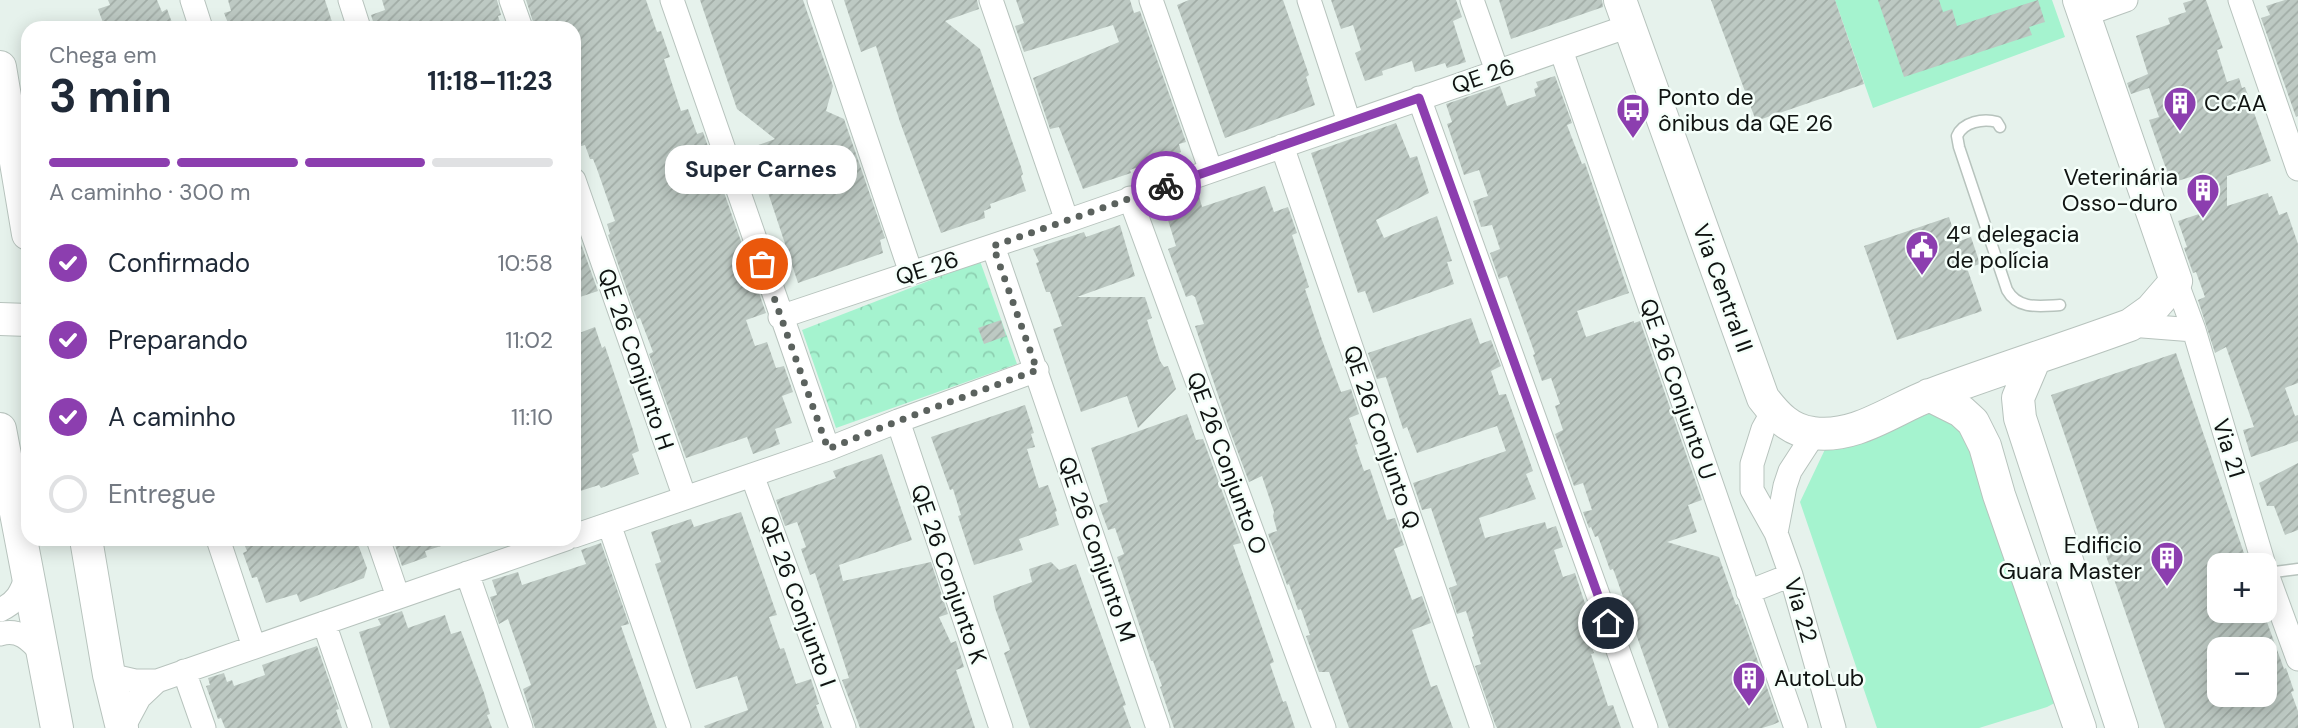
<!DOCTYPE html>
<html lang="pt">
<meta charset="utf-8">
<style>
:root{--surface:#fff;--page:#f2f2f3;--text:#1f2937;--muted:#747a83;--line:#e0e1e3;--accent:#8c3eaf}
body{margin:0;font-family:"DM Sans",sans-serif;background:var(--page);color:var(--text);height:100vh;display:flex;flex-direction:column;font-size:26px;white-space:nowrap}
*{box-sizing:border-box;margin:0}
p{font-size:23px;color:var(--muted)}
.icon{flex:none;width:38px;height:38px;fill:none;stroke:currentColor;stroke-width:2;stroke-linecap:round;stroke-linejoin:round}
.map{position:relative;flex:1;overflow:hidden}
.sheet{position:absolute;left:21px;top:21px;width:560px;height:525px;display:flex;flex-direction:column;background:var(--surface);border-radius:21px;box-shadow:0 4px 18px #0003}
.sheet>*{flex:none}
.controls{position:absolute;left:2207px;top:553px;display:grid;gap:14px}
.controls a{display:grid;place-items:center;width:70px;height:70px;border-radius:14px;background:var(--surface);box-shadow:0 4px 18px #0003;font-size:35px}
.pin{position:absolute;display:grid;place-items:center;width:60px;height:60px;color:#fff;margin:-30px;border:4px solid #fff;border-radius:50%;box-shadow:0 2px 7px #0007}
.courier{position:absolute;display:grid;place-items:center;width:70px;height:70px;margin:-35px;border:5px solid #8c3eaf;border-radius:50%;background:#fff;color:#222;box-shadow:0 2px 9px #0007}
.bubble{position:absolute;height:49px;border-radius:21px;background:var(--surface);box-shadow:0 4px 18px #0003;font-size:23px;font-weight:700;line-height:49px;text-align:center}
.overview em{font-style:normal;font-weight:700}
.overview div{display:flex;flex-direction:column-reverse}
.overview{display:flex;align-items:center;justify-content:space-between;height:119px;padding:0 28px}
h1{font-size:46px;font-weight:700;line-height:52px}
.bar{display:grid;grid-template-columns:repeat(4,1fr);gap:10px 7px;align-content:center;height:84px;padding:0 28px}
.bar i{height:9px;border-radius:5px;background:var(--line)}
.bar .current{background:var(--accent)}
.bar p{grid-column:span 4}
ol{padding:0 28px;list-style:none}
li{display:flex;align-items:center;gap:21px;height:77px}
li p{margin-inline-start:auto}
li .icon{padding:7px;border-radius:50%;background:var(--accent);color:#fff;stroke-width:4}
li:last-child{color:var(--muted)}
li i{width:38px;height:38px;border:4px solid var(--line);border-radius:50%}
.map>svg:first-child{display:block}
.grass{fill:#a5f3cf}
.park{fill:url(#park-crowns)}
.building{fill:url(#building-hatch);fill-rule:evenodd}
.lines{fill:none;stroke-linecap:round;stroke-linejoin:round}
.lane-casing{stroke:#b7c3bd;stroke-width:13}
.street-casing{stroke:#b7c3bd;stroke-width:25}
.secondary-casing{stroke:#b7c3bd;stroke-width:34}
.lane{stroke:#fff;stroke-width:10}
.street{stroke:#fff;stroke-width:23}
.secondary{stroke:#fff;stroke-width:32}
.done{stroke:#5b625e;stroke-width:7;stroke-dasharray:0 12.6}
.route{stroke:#8c3eaf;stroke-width:9}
.labels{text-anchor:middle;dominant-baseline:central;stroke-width:5;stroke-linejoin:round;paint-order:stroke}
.street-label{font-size:23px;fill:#101412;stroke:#f5fffa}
.poi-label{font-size:23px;fill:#101412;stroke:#f5fffa;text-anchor:start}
</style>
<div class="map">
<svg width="2298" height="728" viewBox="0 0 2298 728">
<defs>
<pattern id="park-crowns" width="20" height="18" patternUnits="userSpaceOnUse" patternTransform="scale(1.75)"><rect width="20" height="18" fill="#a5f3cf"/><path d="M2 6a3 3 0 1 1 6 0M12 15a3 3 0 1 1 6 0" fill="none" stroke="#8dcfb1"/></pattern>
<pattern id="building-hatch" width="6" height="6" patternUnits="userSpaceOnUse" patternTransform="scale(1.75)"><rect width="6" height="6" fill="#bdc9c3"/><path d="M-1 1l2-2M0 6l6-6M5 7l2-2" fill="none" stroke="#a1aca6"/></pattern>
</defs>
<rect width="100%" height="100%" fill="#e6f2ec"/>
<path class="grass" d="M1835,0H2052L2065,37L1873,108Z
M1939,405L1957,409L2068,696L2047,707L1979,728H1877L1800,502L1828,443Z"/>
<path class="park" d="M980,261L1017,364L836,428L802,330Z"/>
<path class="building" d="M108,0H157L162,12L167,9L174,28H105L98,9L110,5Z
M228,0H325L334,28H230L224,13L231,11Z
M382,0H497L501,15L498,16L502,28H375L371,15L385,10Z
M526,0H646L657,32L661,31L670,57L664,59L681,111L688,109L697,134L703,132L766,313L746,320L755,346L767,342L776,368L784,366L793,392L782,396L792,423L775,429L780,444L753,454L747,437L686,458L649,354L653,352L640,318L637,319L608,235L610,234L607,224L615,221L597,169L593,159H590L585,145L574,148V28H535Z
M700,0H803L833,86L826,111L844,119L885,238L880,240L883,253L798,283L753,147L775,139L737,109Z
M844,0H977L979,9L945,21L980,49L1021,167L1023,174L1021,176L1026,191L990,204L991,208L984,211L985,218L941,233L900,122L876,46L861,52Z
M1016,0H1130L1134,13L1140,11L1186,142L1179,144L1181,152L1130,170L1131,173L1083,189L1059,127L1050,129L1033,78L1119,42L1113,25L1024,52L1015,26L1024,23Z
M1189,0H1283L1309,75L1306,77L1315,105L1225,138L1177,5Z
M1331,0H1456L1462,17L1453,21L1466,62L1447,68L1445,63L1415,72L1412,61L1382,71L1383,75L1365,81L1355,53L1361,50L1353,25L1341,29Z
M1499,0H1602L1603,7L1511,39Z
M1711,0H1835L1864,84L1756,121Z
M1878,0H1939L1943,12L1952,9L1957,26L2038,0L2045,22L2029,27L2032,35L1904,77Z
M2193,0H2206L2223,48L2217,50L2227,82L2239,78L2242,88L2245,87L2271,161L2227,176V206L2268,193L2269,197L2272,196L2279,215L2287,212L2298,244V383L2285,388L2295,416L2298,415V441L2251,457L2243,430L2254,427L2226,347L2215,353L2198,300L2205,297L2196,272L2193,273L2184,248L2187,247L2178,221L2208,211L2197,175L2171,183L2149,120L2159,117L2149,88L2131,94L2127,83L2148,74L2136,36L2170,24L2168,18L2186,12L2183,3Z
M2285,0H2298V116L2296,117L2261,18L2270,15L2266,6Z
M1555,76L1572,123L1567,125L1582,164L1585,163L1629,293L1577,311L1586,337L1634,321V323L1640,321L1702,500L1688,505L1697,532L1667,542L1719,557L1736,605L1738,604L1779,722L1772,725L1762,728H1669L1615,574L1613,569L1610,570L1598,536L1595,537L1591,527L1589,528L1583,512L1592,510L1583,483L1574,486L1555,434L1563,430L1555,406L1560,404L1551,378L1542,381L1533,355L1535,354L1507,276L1499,279L1490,253L1500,249L1492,225L1481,227L1473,201L1488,196L1479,170L1464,175L1447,124L1452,122L1446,104L1500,86L1507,106L1536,96L1534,89L1538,87L1536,82Z
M1396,123L1410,158L1417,156L1429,193L1376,220L1384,238L1437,216L1452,261L1447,262L1454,284L1373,313L1365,291L1358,293L1311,153Z
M1265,186L1274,212L1288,207L1297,233L1292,235L1309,287L1305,289L1322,340L1341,392L1351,389L1359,414L1349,418L1358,444L1355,445L1364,471L1370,469L1387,520L1395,518L1404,545L1394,549L1412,600L1422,596L1431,623L1412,630L1431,687L1437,685L1453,728H1349L1329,672H1319L1306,636L1310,635L1301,609L1298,610L1289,584L1287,585L1268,534L1277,531L1273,516L1274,512L1262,476L1249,482L1230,431L1195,326L1204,324L1195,297L1192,295L1186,297L1168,249L1176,246L1163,204L1187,196L1189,200L1199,196L1202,207Z
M1949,217L1957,242L1971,237L1980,264L1967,268L1982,311L1897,340L1864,246Z
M1120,225L1135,276L1077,297H1145L1152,318L1147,320L1160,361L1164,367L1168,366L1176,389L1138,428L1127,396L1081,412L1053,329L1062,326L1050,292H1046L1036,263L1039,262L1033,249L1084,232L1086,237Z
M580,241L598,291L574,299V242Z
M1471,318L1480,344L1491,340L1501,366L1491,371L1499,395L1506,394L1524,445L1533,471L1526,474L1536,499L1479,518L1485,538L1545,522L1547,529L1556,526L1563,547L1554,550L1563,577L1575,573L1592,625L1585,627L1594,653L1591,654L1608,706L1613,705L1621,728H1497L1495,724L1475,666L1481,664L1472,637L1474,636L1466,611L1457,614L1449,588L1457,585L1450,565L1431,508L1422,510L1413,483L1506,451L1497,426L1417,453L1407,427L1403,429L1386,377L1377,379L1368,353Z
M1001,320L1006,336L984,344L978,328Z
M595,327L602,348L605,346L633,430L639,451L632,454L639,474L601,488L599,485L574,493V335Z
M2176,353L2248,565H2219V611H2263L2284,669L2286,668L2294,691L2291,692L2298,711V728H2165L2051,395ZM2219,649H2264V695H2219Z
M1025,405L1034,433L1031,434L1035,447L1027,449L1039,488L1048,485L1057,511L1055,512L1059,525L1019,539L1023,550L974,565L958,516L961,515L953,489L950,490L931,437Z
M1187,414L1196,440L1203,439L1241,543L1233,545L1274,662L1270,664L1283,702L1286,701L1295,728H1174L1160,687L1162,686L1153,661H1151L1117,557L1124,554L1115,528L1108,530L1099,505L1108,502L1091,448Z
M882,454L912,540L839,565L843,581L931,562L948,614L939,617L951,643L956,641L964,667L956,670L975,728H860L842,680L849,678L815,573L810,575L801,549L806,547L797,522L785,526L776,500L836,478L833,471Z
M2298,463V530L2285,535L2274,506H2267L2259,483Z
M741,512L777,615L769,617L780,649L784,648L796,684L811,679L819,704L816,705L824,728H705L704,726L748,710L737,676L696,689L655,564L661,562L651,532L691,519L694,527Z
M242,539H356L367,568L364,578L300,602L297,594L266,603L257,577L252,578L243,553L247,551Z
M393,539H454V542L425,551L427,557L402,566Z
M601,543L629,624L621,626L657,728H535L523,689L531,685L508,619L499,624L490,597L497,595L492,580L518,572L522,585L586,564L581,550Z
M1051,562L1059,570L1076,564L1126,705L1123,706L1131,728H1030L1004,653L1010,650L995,608L993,596L1032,582L1029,569Z
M402,611L408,628L445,615L451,634L461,631L484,693L490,714L487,715L492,728H390L359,632L381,625L378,619Z
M317,646L339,709L336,710L342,728H225L221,718L218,719L206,686L210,685L208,678L224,673L227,682L232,680L234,686L265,675L262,665Z"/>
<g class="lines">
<defs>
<path id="lane" d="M2000,127L1997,122C1983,118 1963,122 1957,136L1959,147L2007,290C2018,310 2040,306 2060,305
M2267,573L2298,569"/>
<path id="street" d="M192,0L201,28
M350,0L359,28
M511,0L521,28
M672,0L828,449
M819,0L911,273
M991,0L1067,221
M1151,0L1211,171
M1309,0L1349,122
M1472,0L1497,71
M2240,0L2298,169
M2084,15L2126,0
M1561,50L1796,728
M1419,98L1646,728
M1282,146L1482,728
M574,180L685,498
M1130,198L1324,728
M993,246L1158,728
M2176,281L2194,330L2264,565
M780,317L1067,221L1629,26
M2130,325L2194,330
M1773,411L1763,429L1752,464V490L1776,533L1791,575L1834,728
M898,421L1001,728
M752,475L844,728
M609,524L679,728
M1776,533L1785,486L1790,471L1814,434
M574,536L828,449L898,421L1037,370
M218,539L254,647
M378,539L398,597
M2264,566L2298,659
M467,573L521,728
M1748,592L1791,575
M0,610C17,602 21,593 27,576
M324,623L360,728
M0,634C19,628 30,640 42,653
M184,671L204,728
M109,675L135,681H157L566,539
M123,728L139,698L157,681"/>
<path id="secondary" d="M1620,0L1763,398C1776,415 1790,431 1813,433C1857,439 1894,408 1933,394C1998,370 2064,349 2130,325L2151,310L2176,281L2079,0
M0,67L28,234
M0,319L28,320
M2035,358L2018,398L2020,418L2122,728
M1929,395L1961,411L1973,422L1985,446L1999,495L2080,728
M0,429L57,728
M86,539L109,675L122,728"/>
</defs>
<use href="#lane" class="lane-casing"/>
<use href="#street" class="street-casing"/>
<use href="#secondary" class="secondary-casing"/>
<use href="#lane" class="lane"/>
<use href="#street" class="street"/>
<use href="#secondary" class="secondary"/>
</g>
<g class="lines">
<path class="done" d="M762,264L828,449L898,421L1037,370L993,246L1166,186"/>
<path class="route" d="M1166,186L1419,98L1608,623"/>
</g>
<defs>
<symbol id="building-pin" viewBox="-11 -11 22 30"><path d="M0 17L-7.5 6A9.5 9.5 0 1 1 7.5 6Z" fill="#8c3eaf" stroke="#f5fffa"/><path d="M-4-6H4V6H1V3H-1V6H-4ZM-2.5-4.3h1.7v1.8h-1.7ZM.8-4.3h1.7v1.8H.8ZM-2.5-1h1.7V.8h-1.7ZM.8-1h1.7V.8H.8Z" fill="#fff"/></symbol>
<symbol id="bus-pin" viewBox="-11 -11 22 30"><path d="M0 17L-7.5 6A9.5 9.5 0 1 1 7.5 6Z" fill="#8c3eaf" stroke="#f5fffa"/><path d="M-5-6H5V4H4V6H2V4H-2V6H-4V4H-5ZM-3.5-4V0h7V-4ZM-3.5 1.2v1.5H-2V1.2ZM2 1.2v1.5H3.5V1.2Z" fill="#fff"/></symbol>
<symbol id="civic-pin" viewBox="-11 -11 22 30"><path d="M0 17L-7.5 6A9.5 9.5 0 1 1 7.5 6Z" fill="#8c3eaf" stroke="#f5fffa"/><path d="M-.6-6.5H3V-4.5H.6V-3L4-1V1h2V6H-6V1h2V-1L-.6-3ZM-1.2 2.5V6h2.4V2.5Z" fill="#fff"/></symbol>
</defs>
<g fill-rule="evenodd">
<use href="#building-pin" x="2161" y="84" width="38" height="52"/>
<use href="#bus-pin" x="1614" y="91" width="38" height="52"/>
<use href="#building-pin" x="2184" y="171" width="38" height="52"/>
<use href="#civic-pin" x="1903" y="228" width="38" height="52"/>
<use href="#building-pin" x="2148" y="539" width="38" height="52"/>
<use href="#building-pin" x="1730" y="659" width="38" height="52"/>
</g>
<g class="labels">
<g class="street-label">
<text transform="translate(1483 76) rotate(-19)">QE 26</text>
<text transform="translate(927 268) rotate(-18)">QE 26</text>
<text transform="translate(1723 288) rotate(70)">Via Central II</text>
<text transform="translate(636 359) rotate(71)">QE 26 Conjunto H</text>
<text transform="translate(1678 389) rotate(71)">QE 26 Conjunto U</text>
<text transform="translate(1382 437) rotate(71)">QE 26 Conjunto Q</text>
<text transform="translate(2229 448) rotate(73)">Via 21</text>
<text transform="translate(1227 463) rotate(70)">QE 26 Conjunto O</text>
<text transform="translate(1097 549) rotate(71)">QE 26 Conjunto M</text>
<text transform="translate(949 574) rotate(71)">QE 26 Conjunto K</text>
<text transform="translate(798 601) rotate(70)">QE 26 Conjunto I</text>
<text transform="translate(1801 610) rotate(74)">Via 22</text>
</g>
<g class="poi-label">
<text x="1658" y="97">Ponto de<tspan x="1658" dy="26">ônibus da QE 26</tspan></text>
<text x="2204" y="103">CCAA</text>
<text x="2178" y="177" text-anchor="end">Veterinária<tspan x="2178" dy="26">Osso-duro</tspan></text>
<text x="1946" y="234">4ª delegacia<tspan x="1946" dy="26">de polícia</tspan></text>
<text x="2142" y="545" text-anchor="end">Edificio<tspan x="2142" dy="26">Guara Master</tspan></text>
<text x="1774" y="678">AutoLub</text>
</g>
</g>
</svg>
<div class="controls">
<a>+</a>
<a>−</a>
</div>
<div class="pin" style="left:762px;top:264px;background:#ea580c"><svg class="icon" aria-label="bag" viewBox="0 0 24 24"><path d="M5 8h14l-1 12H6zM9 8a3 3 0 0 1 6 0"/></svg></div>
<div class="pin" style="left:1608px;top:623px;background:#1f2937"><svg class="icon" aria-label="home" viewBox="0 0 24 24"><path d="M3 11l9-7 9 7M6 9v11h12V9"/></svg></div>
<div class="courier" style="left:1166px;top:186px"><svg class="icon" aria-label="bike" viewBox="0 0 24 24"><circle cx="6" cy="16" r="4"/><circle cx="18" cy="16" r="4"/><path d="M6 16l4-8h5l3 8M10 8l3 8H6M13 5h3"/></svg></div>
<div class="bubble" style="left:665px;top:145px;width:192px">Super Carnes</div>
<section class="sheet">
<div class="overview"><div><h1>3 min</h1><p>Chega em</p></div><em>11:18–11:23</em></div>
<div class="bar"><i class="current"></i><i class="current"></i><i class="current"></i><i></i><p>A caminho · 300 m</p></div>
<ol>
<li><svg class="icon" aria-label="check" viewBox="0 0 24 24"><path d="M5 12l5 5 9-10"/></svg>Confirmado<p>10:58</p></li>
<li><svg class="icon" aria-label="check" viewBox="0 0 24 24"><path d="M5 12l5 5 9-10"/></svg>Preparando<p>11:02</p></li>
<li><svg class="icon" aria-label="check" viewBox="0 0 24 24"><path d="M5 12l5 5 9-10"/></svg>A caminho<p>11:10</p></li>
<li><i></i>Entregue</li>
</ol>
</section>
</div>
